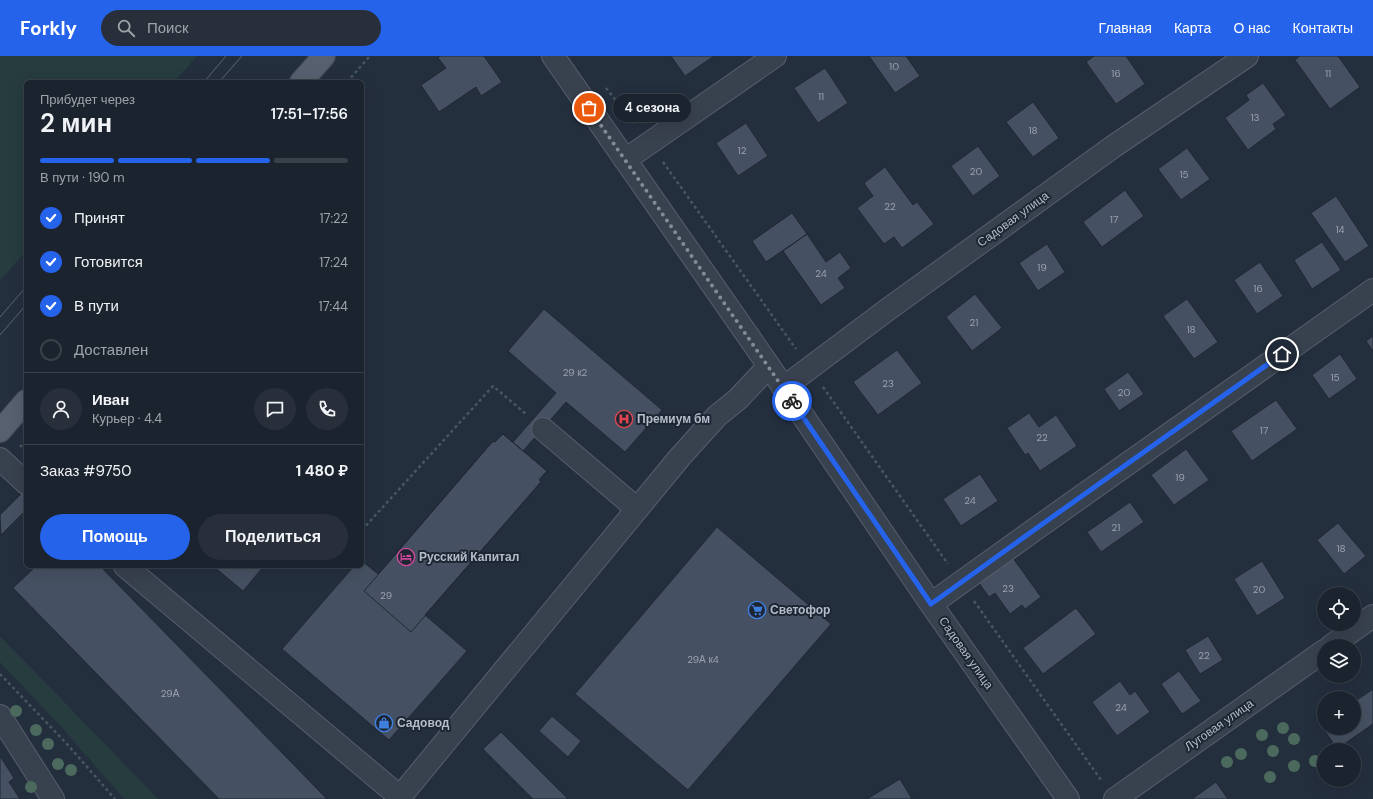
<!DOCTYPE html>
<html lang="ru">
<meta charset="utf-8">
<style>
:root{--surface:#1b232e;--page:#282f3a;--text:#f1f3f6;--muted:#a0a4aa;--line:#39404a;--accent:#2563eb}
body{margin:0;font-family:"DM Sans",sans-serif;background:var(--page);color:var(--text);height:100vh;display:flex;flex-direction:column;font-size:15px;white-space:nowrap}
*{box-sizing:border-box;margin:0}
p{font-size:13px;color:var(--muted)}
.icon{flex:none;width:22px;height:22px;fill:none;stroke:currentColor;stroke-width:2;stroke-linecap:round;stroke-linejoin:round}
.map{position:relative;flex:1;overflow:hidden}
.sheet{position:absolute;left:24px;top:24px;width:340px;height:488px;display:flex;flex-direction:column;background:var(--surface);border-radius:6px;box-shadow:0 4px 16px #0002,0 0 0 1px var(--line)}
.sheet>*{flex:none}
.tools{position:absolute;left:1317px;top:531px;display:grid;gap:8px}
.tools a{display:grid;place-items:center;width:44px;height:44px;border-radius:50%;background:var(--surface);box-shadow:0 4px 16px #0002,0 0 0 1px var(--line);font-size:20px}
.pin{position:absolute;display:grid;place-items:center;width:34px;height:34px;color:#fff;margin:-17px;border:2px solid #fff;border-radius:50%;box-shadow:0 1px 4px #0007}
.courier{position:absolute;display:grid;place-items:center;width:40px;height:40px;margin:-20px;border:3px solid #2563eb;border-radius:50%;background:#fff;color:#222;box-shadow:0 1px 5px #0007}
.bubble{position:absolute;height:28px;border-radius:14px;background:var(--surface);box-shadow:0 4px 16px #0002,0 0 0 1px var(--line);font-size:13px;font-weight:600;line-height:28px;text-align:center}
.summary em{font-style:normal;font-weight:600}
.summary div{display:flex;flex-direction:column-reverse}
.summary{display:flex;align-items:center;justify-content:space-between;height:68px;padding:0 16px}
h1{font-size:26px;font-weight:600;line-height:30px}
.bar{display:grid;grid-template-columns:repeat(4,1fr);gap:6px 4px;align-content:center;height:48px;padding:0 16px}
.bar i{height:5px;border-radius:3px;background:var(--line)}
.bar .active{background:var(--accent)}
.bar p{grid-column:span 4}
.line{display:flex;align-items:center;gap:10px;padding:0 16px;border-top:1px solid var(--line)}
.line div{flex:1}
.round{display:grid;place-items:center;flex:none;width:42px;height:42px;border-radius:21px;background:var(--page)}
ol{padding:0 16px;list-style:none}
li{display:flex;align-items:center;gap:12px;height:44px}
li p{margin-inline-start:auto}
li .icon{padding:4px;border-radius:50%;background:var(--accent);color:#fff;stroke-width:4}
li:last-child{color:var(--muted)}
li i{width:22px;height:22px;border:2px solid var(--line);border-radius:50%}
.primary-button{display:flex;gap:8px;margin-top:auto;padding:8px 16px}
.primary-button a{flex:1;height:46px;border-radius:24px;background:var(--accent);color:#fff;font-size:16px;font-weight:600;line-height:46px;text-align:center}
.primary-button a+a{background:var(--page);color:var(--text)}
header{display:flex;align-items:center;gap:24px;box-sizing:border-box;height:56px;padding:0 20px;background:var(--accent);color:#fff}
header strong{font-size:19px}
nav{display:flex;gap:22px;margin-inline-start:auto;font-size:14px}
.search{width:280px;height:36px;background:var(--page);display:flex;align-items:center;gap:10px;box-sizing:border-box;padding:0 14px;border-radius:22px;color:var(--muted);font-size:15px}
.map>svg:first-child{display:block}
.green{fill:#263c3f}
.building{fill:#455162;stroke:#1f2835}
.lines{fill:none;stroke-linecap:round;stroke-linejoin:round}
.minor-casing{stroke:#565f6c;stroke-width:24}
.major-casing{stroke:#414a57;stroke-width:24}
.path{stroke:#44595c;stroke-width:2.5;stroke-dasharray:3 3;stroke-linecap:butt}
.minor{stroke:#38414e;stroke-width:22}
.major{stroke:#56606e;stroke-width:22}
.tram{stroke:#5a6575;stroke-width:1}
.tree{fill:#4b6a5d}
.done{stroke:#828b98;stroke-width:4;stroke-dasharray:0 7.2}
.route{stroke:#2563eb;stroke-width:5}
.labels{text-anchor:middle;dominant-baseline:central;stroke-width:4;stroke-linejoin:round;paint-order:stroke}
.number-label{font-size:10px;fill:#98a1af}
.street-label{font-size:12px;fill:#b4bcc9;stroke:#1d2633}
.poi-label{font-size:12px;font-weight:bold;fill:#b4bcc9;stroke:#1d2633;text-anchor:start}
</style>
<header>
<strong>Forkly</strong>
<div class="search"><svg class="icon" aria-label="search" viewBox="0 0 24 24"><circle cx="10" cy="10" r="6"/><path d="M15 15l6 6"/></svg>Поиск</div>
<nav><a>Главная</a><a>Карта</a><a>О нас</a><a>Контакты</a></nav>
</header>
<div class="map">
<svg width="1373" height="743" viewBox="0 0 1373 743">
<rect width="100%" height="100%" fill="#242f3e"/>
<path class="green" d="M0,0H197L174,26H26V195L0,225Z
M0,580L139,723L158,743H124L65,675L0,606Z"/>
<path class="building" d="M440,0H484L502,26L481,40L476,31L439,56L421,29L446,12L438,2Z
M671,0H714L685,20Z
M869,0H906L920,20L895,37Z
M1094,0H1126L1145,28L1116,48L1086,6Z
M1300,0H1338L1360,31L1330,53L1295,4Z
M825,12L848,47L818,67L794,32Z
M1263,27L1286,59L1273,68L1276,73L1248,94L1225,62L1249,44L1246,39Z
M1033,46L1059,82L1033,101L1006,66Z
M746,67L768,100L738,120L716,87Z
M978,90L1000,120L973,140L951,110Z
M1187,92L1210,123L1181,144L1158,113Z
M885,111L913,149L917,146L934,168L902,192L894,181L884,188L857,152L873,140L864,127Z
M1125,134L1144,160L1102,191L1083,166Z
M1336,140L1369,190L1345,206L1311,157Z
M792,157L807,178L766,206L752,185Z
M807,178L826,206L840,196L851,212L838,222L845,232L821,249L783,195Z
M1322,186L1341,214L1312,233L1294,204Z
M1047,188L1065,216L1038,235L1019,207Z
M1260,206L1283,240L1257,258L1234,224Z
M975,238L1002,272L972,295L946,261Z
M1187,243L1218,286L1194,303L1163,260Z
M544,253L662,354L625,396L566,346L523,395L513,386L556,337L508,295Z
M1373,280V295L1366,285Z
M897,294L922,327L878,359L853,326Z
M1340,298L1357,323L1329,343L1312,319Z
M1128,316L1144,338L1119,355L1104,333Z
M1276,344L1297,373L1252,405L1231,375Z
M1029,357L1039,371L1056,359L1077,390L1040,415L1028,397L1025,399L1007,372Z
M503,378L547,415L539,424L541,426L411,576L364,535L493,385L495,386Z
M503,378L547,415L539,424L541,426L425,559L467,595L389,684L282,593L354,510H362V505L378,518L493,385L495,386Z
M1186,393L1209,424L1174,449L1151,419Z
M980,418L998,445L961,470L943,443Z
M23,436L26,439V454L1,479L0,459Z
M1130,446L1144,466L1101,496L1087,476Z
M1338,467L1366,500L1344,518L1317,484Z
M717,471L831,568L688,734L575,638Z
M1013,502L1041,541L1025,553L1022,549L1010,558L995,537L989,541L979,527Z
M1262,505L1285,542L1257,560L1234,523Z
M36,510H100L327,743H219L13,532Z
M213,510H264L243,535Z
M1076,552L1096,578L1043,618L1023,592Z
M1208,580L1223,604L1200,618L1185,594Z
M1179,615L1201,645L1182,658L1161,628Z
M1120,625L1130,639L1135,635L1150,656L1117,680L1092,646Z
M1373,633V668L1337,693L1321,669L1324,667V672H1354V646Z
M552,660L581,685L568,701L539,675Z
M501,676L568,743H533L483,693Z
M0,700L14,722L9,726L20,743H0Z
M900,723L912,743H867Z
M1216,726L1228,743H1192Z"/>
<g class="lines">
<defs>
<path id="minor" d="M553,0L769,310L931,548L1068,743
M625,104L775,0
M783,332L887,254L1114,90L1247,0
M543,373L637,453
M0,403L26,427
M125,510L400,741L680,401L717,360L738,343L769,310
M931,548L1034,474L1373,234
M1331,590L1373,560
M0,660L53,743
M1115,743L1324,595"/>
<path id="major" d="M301,26L324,0
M0,375L26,345"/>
</defs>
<use href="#minor" class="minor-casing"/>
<use href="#major" class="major-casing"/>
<path class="path" d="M347,26L370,0
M606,32L635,68
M663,106L796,293
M823,331L948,508
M20,391L26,384
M362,474L493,330L526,358
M974,545L1101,724
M0,618L67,688L115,743"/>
<use href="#minor" class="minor"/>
<use href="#major" class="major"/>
<path class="tram" d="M204,26L226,0
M219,26L242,0
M0,261L26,231
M0,279L26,249"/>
</g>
<g class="tree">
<circle cx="16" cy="655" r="6"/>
<circle cx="1283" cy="672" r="6"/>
<circle cx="36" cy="674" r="6"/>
<circle cx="1262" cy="679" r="6"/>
<circle cx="1294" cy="683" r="6"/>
<circle cx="48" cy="688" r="6"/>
<circle cx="1273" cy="695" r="6"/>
<circle cx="1241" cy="698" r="6"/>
<circle cx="1315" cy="705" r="6"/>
<circle cx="1227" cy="706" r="6"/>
<circle cx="58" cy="708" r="6"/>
<circle cx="1294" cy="710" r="6"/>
<circle cx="71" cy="714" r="6"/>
<circle cx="1270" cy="721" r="6"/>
<circle cx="31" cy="731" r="6"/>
</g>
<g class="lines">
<path class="done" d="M589,52L792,345"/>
<path class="route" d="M792,345L931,548L1034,474L1282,298"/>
</g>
<defs>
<symbol id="hospital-ring" viewBox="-11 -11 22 22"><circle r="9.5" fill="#1d2633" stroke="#e0444e" stroke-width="1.5"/><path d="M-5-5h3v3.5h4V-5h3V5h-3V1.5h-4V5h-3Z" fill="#e0444e"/></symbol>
<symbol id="hotel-ring" viewBox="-11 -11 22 22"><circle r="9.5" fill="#1d2633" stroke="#d1479c" stroke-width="1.5"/><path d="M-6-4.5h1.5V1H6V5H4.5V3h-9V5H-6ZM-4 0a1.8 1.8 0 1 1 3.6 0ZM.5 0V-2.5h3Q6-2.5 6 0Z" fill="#d1479c"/></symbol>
<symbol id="supermarket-ring" viewBox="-11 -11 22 22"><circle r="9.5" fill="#1d2633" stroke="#3f7fe0" stroke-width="1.5"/><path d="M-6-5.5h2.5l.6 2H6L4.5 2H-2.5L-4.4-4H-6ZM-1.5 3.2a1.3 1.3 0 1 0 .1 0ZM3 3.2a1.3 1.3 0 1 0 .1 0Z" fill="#3f7fe0"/></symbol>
<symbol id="shop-ring" viewBox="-11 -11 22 22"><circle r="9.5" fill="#1d2633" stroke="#3f7fe0" stroke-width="1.5"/><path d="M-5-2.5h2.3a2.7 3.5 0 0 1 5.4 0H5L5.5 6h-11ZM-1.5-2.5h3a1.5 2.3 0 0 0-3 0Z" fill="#3f7fe0"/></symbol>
</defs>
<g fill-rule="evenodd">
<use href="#hospital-ring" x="614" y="353" width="20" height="20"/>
<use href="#hotel-ring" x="396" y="491" width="20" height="20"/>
<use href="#supermarket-ring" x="747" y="544" width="20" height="20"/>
<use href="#shop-ring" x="374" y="657" width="20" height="20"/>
</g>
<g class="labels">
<g class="number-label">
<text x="894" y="10">10</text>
<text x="1116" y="17">16</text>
<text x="1328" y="17">11</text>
<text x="821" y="40">11</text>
<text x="1255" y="61">13</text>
<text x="1033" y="74">18</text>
<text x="742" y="94">12</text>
<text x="976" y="115">20</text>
<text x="1184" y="118">15</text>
<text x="890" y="150">22</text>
<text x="1114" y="163">17</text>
<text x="1340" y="173">14</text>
<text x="1042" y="211">19</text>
<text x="821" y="217">24</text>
<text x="1258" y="232">16</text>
<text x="974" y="266">21</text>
<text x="1191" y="273">18</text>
<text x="575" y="316">29 к2</text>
<text x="1335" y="321">15</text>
<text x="888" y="327">23</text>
<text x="1124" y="336">20</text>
<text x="1264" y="374">17</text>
<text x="1042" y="381">22</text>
<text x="1180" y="421">19</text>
<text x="970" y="444">24</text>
<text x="1116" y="471">21</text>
<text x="1341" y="492">18</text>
<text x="1008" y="532">23</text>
<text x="1259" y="533">20</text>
<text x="386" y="539">29</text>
<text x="1204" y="599">22</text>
<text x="703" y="603">29А к4</text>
<text x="170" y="637">29А</text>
<text x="1121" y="651">24</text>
</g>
<g class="street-label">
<text transform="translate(1013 163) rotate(-36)">Садовая улица</text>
<text transform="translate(966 597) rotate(55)">Садовая улица</text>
<text transform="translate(1219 669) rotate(-35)">Луговая улица</text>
</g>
<g class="poi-label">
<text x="637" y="363">Премиум бм</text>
<text x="419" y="501">Русский Капитал</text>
<text x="770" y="554">Светофор</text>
<text x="397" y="667">Садовод</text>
</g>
</g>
</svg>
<div class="tools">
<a><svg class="icon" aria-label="locate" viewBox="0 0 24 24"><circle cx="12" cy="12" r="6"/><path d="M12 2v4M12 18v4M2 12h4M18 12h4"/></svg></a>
<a><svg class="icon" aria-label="layers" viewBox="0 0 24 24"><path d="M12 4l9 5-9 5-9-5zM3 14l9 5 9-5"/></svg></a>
<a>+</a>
<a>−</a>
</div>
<div class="pin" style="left:589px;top:52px;background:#ea580c"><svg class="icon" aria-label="bag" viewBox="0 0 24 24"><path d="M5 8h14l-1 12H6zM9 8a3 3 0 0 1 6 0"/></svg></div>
<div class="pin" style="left:1282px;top:298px;background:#1f2937"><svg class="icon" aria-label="home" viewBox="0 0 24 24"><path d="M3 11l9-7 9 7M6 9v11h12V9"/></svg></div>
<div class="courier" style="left:792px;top:345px"><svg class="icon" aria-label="bike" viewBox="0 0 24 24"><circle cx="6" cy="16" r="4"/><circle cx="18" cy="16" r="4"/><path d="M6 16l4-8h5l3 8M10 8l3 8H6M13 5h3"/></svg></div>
<div class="bubble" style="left:613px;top:38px;width:78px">4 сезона</div>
<section class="sheet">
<div class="summary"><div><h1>2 мин</h1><p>Прибудет через</p></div><em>17:51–17:56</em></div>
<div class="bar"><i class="active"></i><i class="active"></i><i class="active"></i><i></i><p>В пути · 190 m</p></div>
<ol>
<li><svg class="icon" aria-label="check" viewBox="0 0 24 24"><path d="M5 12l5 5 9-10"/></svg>Принят<p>17:22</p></li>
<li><svg class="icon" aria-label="check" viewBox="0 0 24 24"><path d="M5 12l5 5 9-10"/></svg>Готовится<p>17:24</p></li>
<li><svg class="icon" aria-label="check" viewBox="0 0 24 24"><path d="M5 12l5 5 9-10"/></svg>В пути<p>17:44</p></li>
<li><i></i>Доставлен</li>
</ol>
<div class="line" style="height:72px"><a class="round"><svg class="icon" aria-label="person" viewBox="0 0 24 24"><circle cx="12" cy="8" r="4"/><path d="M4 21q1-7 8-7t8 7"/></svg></a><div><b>Иван</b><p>Курьер · 4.4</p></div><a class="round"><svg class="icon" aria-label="chat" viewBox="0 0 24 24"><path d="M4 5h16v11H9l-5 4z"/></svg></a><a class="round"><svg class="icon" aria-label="phone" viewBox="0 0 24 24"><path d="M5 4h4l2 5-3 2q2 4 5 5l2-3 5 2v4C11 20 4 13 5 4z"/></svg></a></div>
<div class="line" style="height:52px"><div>Заказ #9750</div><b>1 480 ₽</b></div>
<div class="primary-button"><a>Помощь</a><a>Поделиться</a></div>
</section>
</div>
